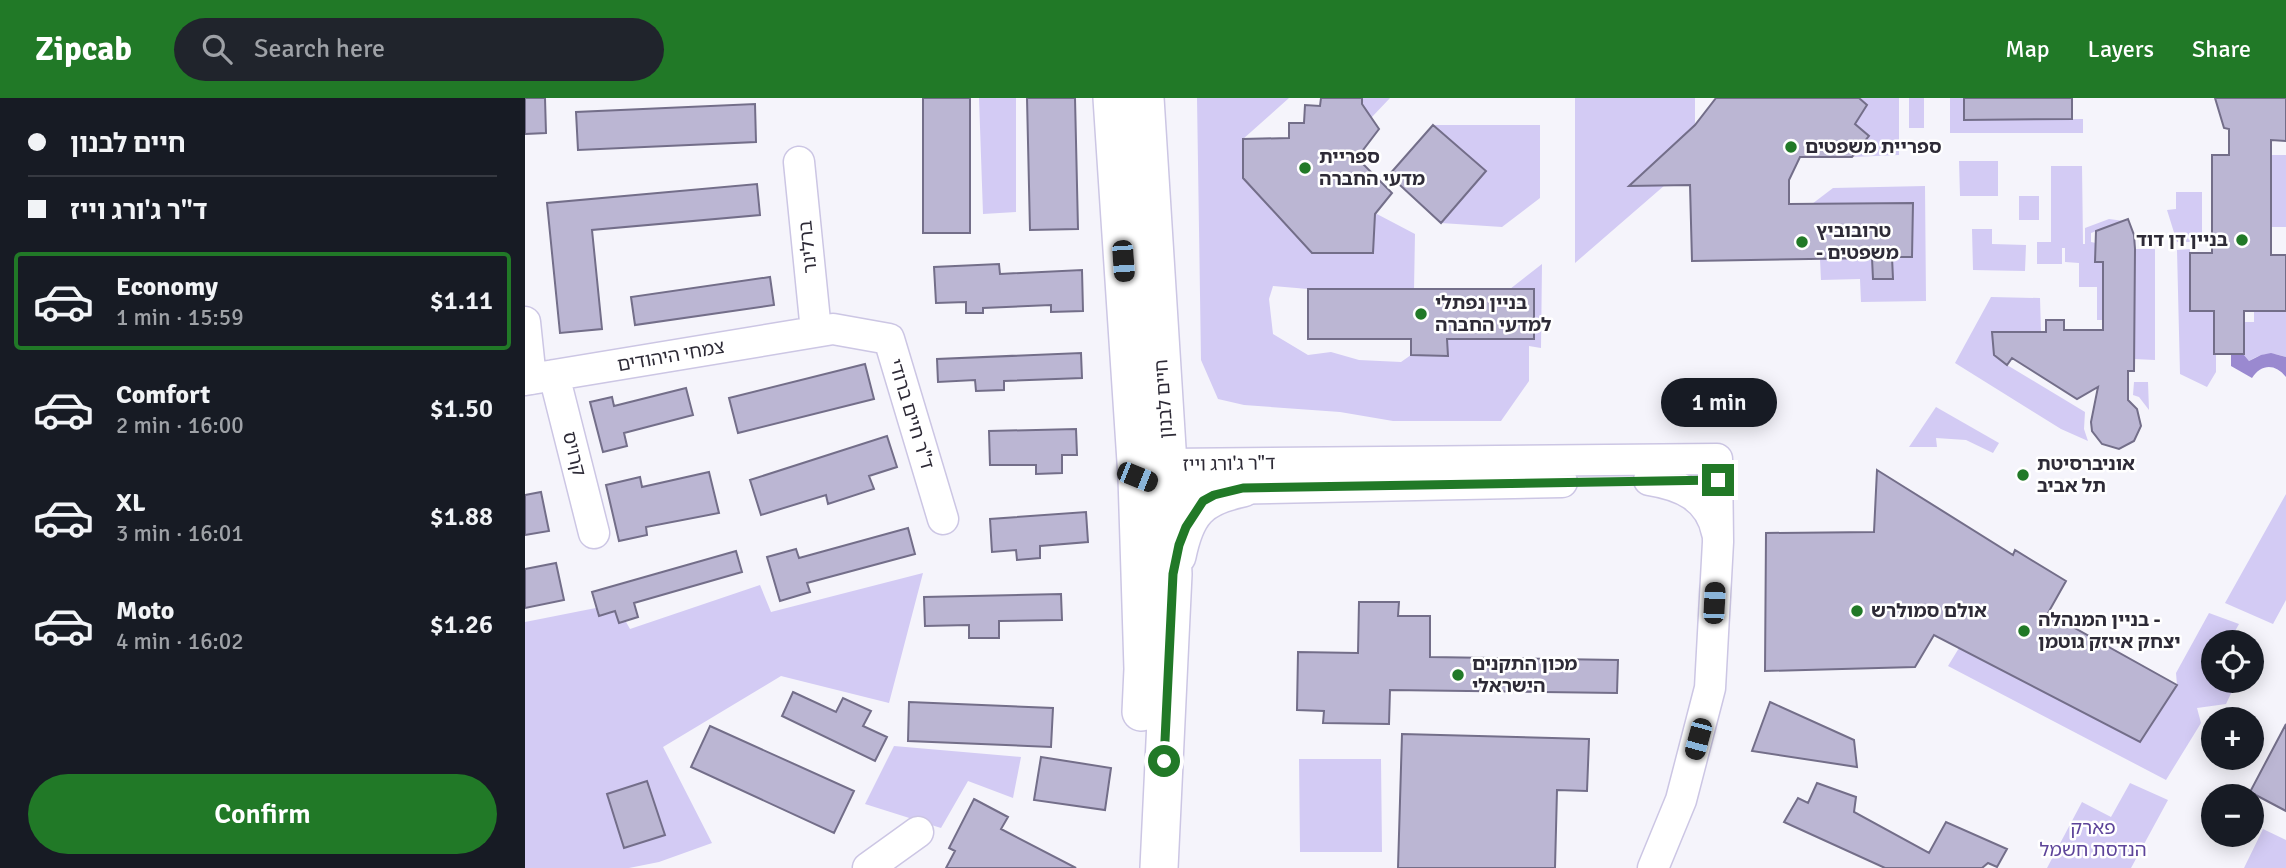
<!DOCTYPE html>
<meta charset="utf-8">
<style>
body{margin:0;font-family:Signika,"Noto Sans Hebrew",sans-serif;background:#20242c;color:#f1f3f6;height:100vh;display:flex;flex-direction:column;font-size:26px;white-space:nowrap}
*{box-sizing:border-box;margin:0}
p{font-size:23px;color:#9ea1a6}
.icon{flex:none;width:38px;height:38px;fill:none;stroke:currentColor;stroke-width:2;stroke-linecap:round;stroke-linejoin:round}
.map{position:relative;flex:1;overflow:hidden}
.details{display:flex;flex-direction:column;background:#171b24;width:525px}
.details>*{flex:none}
.banner{display:grid;align-content:center;height:154px;padding:0 28px;background:#171b24}
.fabs{position:absolute;left:1676px;top:532px;display:grid;gap:14px}
.fabs a{display:grid;place-items:center;width:63px;height:63px;border-radius:50%;background:#171b24;box-shadow:0 4px 18px #0003;font-size:35px}
.end{position:absolute;width:32px;height:32px;margin:-16px;border:9px solid #217927;background:#fff;box-shadow:0 0 0 4px #fff}
.from{border-radius:50%}
.bubble{position:absolute;height:49px;border-radius:24px;background:#171b24;box-shadow:0 4px 18px #0003;font-size:23px;font-weight:600;line-height:49px;text-align:center}
.car{position:absolute;width:21px;height:42px;margin:-21px -10px;border-radius:9px;box-shadow:0 0 5px 2px #0007;background:linear-gradient(#222 24%,#8ab4d8 0 40%,#222 0 76%,#8ab4d8 0 86%,#222 0)}
.banner b{display:flex;align-items:center;gap:24px;height:66px;font-size:26px}
.banner b+b{border-top:2px solid #363941}
.banner i{width:18px;height:18px;background:#f1f3f6}
ul{padding:0;list-style:none}
li{display:flex;align-items:center;gap:21px;height:98px;margin:0 14px 10px;padding:0 14px;border:4px solid transparent;border-radius:7px}
li div{flex:1}
li b{display:block;font-size:26px}
li em{font-style:normal;font-weight:600}
li.on{border-color:#217927}
li>.icon{width:63px;height:63px;stroke-width:1.5}
.cta{display:flex;gap:14px;margin-top:auto;padding:14px 28px}
.cta a{flex:1;height:80px;border-radius:42px;background:#217927;color:#fff;font-size:28px;font-weight:600;line-height:80px;text-align:center}
header{display:flex;align-items:center;gap:42px;box-sizing:border-box;height:98px;padding:0 35px;background:#217927;color:#fff}
header strong{font-size:33px}
nav{display:flex;gap:38px;margin-inline-start:auto;font-size:24px}
.search{width:490px;height:63px;background:#20242c;display:flex;align-items:center;gap:18px;box-sizing:border-box;padding:0 24px;border-radius:38px;color:#9ea1a6;font-size:26px}
main{display:flex;flex:1;min-height:0}
.map>svg:first-child{display:block}
</style>
<header>
<strong>Zipcab</strong>
<div class="search"><svg class="icon" aria-label="search" viewBox="0 0 24 24"><circle cx="10" cy="10" r="6"/><path d="M15 15l6 6"/></svg>Search here</div>
<nav><a>Map</a><a>Layers</a><a>Share</a></nav>
</header>
<main>
<section class="details">
<div class="banner">
<b><i class="from"></i>חיים לבנון</b>
<b><i></i>ד&quot;ר ג'ורג וייז</b>
</div>
<ul>
<li class="on"><svg class="icon" aria-label="car" viewBox="0 0 24 24"><path d="M5 17H2v-5l4-1 3-4h7l3 4 3 1v5h-3M9 17h6M6 11h13"/><circle cx="7" cy="17" r="2"/><circle cx="17" cy="17" r="2"/></svg><div><b>Economy</b><p>1 min · 15:59</p></div><em>$1.11</em></li>
<li><svg class="icon" aria-label="car" viewBox="0 0 24 24"><path d="M5 17H2v-5l4-1 3-4h7l3 4 3 1v5h-3M9 17h6M6 11h13"/><circle cx="7" cy="17" r="2"/><circle cx="17" cy="17" r="2"/></svg><div><b>Comfort</b><p>2 min · 16:00</p></div><em>$1.50</em></li>
<li><svg class="icon" aria-label="car" viewBox="0 0 24 24"><path d="M5 17H2v-5l4-1 3-4h7l3 4 3 1v5h-3M9 17h6M6 11h13"/><circle cx="7" cy="17" r="2"/><circle cx="17" cy="17" r="2"/></svg><div><b>XL</b><p>3 min · 16:01</p></div><em>$1.88</em></li>
<li><svg class="icon" aria-label="car" viewBox="0 0 24 24"><path d="M5 17H2v-5l4-1 3-4h7l3 4 3 1v5h-3M9 17h6M6 11h13"/><circle cx="7" cy="17" r="2"/><circle cx="17" cy="17" r="2"/></svg><div><b>Moto</b><p>4 min · 16:02</p></div><em>$1.26</em></li>
</ul>
<div class="cta"><a>Confirm</a></div>
</section>
<div class="map">
<svg width="1761" height="770" viewBox="0 0 1761 770">
<rect width="100%" height="100%" fill="#f5f4fb"/>
<path fill="#d3cbf4" d="M454,0H491V114L458,116Z
M672,0H764L718,41V79L787,155H848L850,115L890,136L889,192L783,191L748,188L744,201L748,236L783,257L806,254L834,262L876,264L886,257L923,258L922,241H1009V192L985,191L1017,166L1016,250L1004,248V283L976,323H868L815,314L719,307L693,301L676,262Z
M837,0H865L846,20L837,7Z
M1050,0H1170V27L1140,87L1050,165Z
M1334,0H1374V57L1327,59L1344,39L1330,26L1342,7Z
M1384,0H1399V30H1384Z
M1425,0H1439L1440,22L1558,21V35H1425Z
M908,27H1015V100L977,129L916,125L960,73Z
M1747,57H1761V129H1747Z
M1434,63H1473V98H1435Z
M1526,68H1557L1558,146H1560V130L1584,121L1599,123L1566,135V144L1571,145L1578,164V222H1572V189H1554V165L1540,164V150H1537V166H1512V144H1526Z
M1400,88L1401,203L1336,204L1335,181L1296,182L1295,161L1347,160L1348,181H1368L1367,159L1387,158V105L1287,106L1308,90Z
M1651,94H1677V144H1652L1642,112L1651,111Z
M1494,98H1514V122H1494Z
M1447,131H1467V146L1501,147L1500,173L1448,172Z
M1610,151H1630V262L1609,261Z
M1665,151V212L1689,213V255L1691,256V274L1682,289L1655,276L1652,152Z
M1466,199L1515,200L1516,234H1467L1469,257L1482,267L1560,314L1559,331L1563,343L1536,331L1430,265Z
M1729,213H1761V259C1747,254 1736,255 1724,263L1719,257V224H1729Z
M1609,284H1623L1624,312L1614,299L1608,297Z
M1411,309L1474,345L1468,355L1441,342L1411,340L1412,349H1384Z
M1761,396V502L1748,526L1700,505Z
M398,475L364,605L256,578L138,649L187,745L134,764L104,770H0V524L91,506L105,531L235,487L246,514Z
M1684,515L1714,526L1704,544H1689V583H1712L1701,606L1672,610L1676,625L1641,682L1423,568L1434,550L1652,587L1651,575Z
M369,648L496,659L488,700L443,683L416,730L340,706Z
M774,661H856L857,754H775Z
M1605,685L1643,702L1606,770H1522L1557,704L1586,719Z
M1738,731L1761,742V770H1719Z"/>
<path fill="#9a89d0" d="M1746,255L1761,259V279C1750,265 1736,266 1727,280L1706,268V257H1719L1724,263L1736,257Z"/>
<path fill="#bbb6d3" stroke="#736e89" stroke-width="2" d="M0,0H20L21,35L0,36Z
M398,0H445V135H398Z
M502,0H550L553,131L505,132Z
M796,0H837V6L854,31L832,60L867,95L850,116L848,155H787L718,80V41L764,40V25H779L780,7L795,8Z
M1191,0H1334L1342,7L1330,26L1344,38L1327,59H1275L1264,82V106L1388,105L1387,159H1367L1368,181H1348L1347,160L1167,163L1165,87L1104,88L1170,27Z
M1439,0H1547V21L1439,22Z
M1690,0H1761V43L1746,42V157H1761V213H1719V256H1689V213H1665V155H1687V57H1704V31L1699,30Z
M230,6L231,44L53,52L51,14Z
M908,27L961,73L916,125L864,77Z
M232,86L235,117L67,132L77,231L35,235L22,105Z
M1603,121L1609,137L1610,151L1609,273H1603V302L1612,311L1616,328L1609,343L1594,351L1577,346L1567,333L1566,324L1573,289L1552,301L1487,260L1482,267L1469,257L1467,234H1521V222H1539V232H1578V164H1570L1571,133Z
M474,166L475,176L557,172L558,213L526,214V207L458,210V215H441V204L411,205L409,169Z
M245,179L249,207L110,227L106,199Z
M783,191H1009V241H922L923,258L886,257V241H783Z
M556,255L557,280L479,283V292L451,293L450,282L413,284L412,261Z
M340,266L349,301L213,335L204,300Z
M161,290L168,317L99,335L102,348L78,354L65,304L87,299L89,308Z
M551,331L552,357H537V375L511,376V367H465L464,333Z
M362,338L372,369L344,378L349,391L303,406L301,397L236,417L225,382Z
M1352,372L1488,457L1490,452L1541,483L1523,515L1652,587L1615,644L1409,537L1390,569L1240,573L1241,435L1349,434Z
M184,374L194,415L121,429L122,437L94,443L81,387L115,379L117,389Z
M16,394L24,433L0,437V397Z
M561,414L563,444L515,448V460L492,462L491,452L467,454L465,421Z
M383,430L390,456L282,485L285,494L255,503L242,459L271,451L274,460Z
M211,453L217,474L109,505L113,519L94,525L90,513L74,518L67,494Z
M31,465L39,502L0,510V471Z
M536,496L537,522L474,523V540H444V527L400,528L399,499Z
M834,504H874L873,518H905V559L1093,562L1092,595L865,592L864,626L798,625L799,613L772,612L773,554L833,555Z
M268,594L311,614L318,600L346,613L338,628L362,639L350,663L257,618Z
M384,604L528,610L526,649L383,643Z
M1245,604L1329,642L1332,669L1227,653Z
M1761,626V713L1725,694Z
M185,628L329,693L309,735L166,669Z
M877,636L1064,641L1062,693L1032,692L1030,770H873Z
M516,659L586,670L580,712L509,702Z
M122,683L140,737L99,750L82,696Z
M1292,685L1331,699L1329,714L1404,755L1421,724L1482,751L1472,769L1463,765L1457,770H1360L1259,724L1273,700L1283,705Z
M449,701L483,719L476,731L551,770H421L430,753L424,750Z"/>
<g fill="none" stroke-linecap="round" stroke-linejoin="round">
<defs>
<path id="minor" d="M274,64L291,233
M0,224L6,281
M29,277L69,435
M0,282L308,231L364,241L418,421
M622,375L643,366L1192,361L1193,444L1185,590L1156,702L1128,770
M1124,382C1156,387 1185,399 1192,435
M626,385L644,392L1037,384
M343,770L393,734"/>
<path id="major" d="M587,0L612,379L618,571L616,614
M620,0L643,366L648,476L634,770
M652,458C661,414 674,399 718,390"/>
</defs>
<use href="#minor" stroke="#ccc6e4" stroke-width="33"/>
<use href="#major" stroke="#ccc6e4" stroke-width="40"/>
<use href="#minor" stroke="#fff" stroke-width="30"/>
<use href="#major" stroke="#fff" stroke-width="37"/>
</g>
<g fill="none" stroke-linecap="round" stroke-linejoin="round">
<path stroke="#217927" stroke-width="9" d="M639,663L648,476L654,447L661,429L678,403L689,397L718,390L1193,382"/>
</g>
<g fill="#217927" stroke="#fff" stroke-width="2.5">
<circle cx="1266" cy="49" r="7"/>
<circle cx="780" cy="70" r="7"/>
<circle cx="1717" cy="142" r="7"/>
<circle cx="1277" cy="144" r="7"/>
<circle cx="896" cy="216" r="7"/>
<circle cx="1498" cy="377" r="7"/>
<circle cx="1332" cy="513" r="7"/>
<circle cx="1499" cy="533" r="7"/>
<circle cx="933" cy="577" r="7"/>
</g>
<g text-anchor="middle" dominant-baseline="central" stroke-width="5" stroke-linejoin="round" paint-order="stroke">
<g font-size="19" font-weight="bold" fill="#2e2b37" stroke="#fff" text-anchor="start">
<text x="1280" y="49">ספריית משפטים</text>
<text x="794" y="59">ספריית<tspan x="794" dy="22">מדעי החברה</tspan></text>
<text x="1291" y="133">טרובוביץ<tspan x="1291" dy="22">- משפטים</tspan></text>
<text x="1703" y="142" text-anchor="end">בניין דן דוד</text>
<text x="910" y="205">בניין נפתלי<tspan x="910" dy="22">למדעי החברה</tspan></text>
<text x="1512" y="366">אוניברסיטת<tspan x="1512" dy="22">תל אביב</tspan></text>
<text x="1346" y="513">אולם סמולרש</text>
<text x="1513" y="522">בניין המנהלה -<tspan x="1513" dy="22">יצחק אייזק גוטמן</tspan></text>
<text x="947" y="566">מכון התקנים<tspan x="947" dy="22">הישראלי</tspan></text>
</g>
<g font-size="19" fill="#2e2b37" stroke="#fff">
<text transform="translate(283 149) rotate(-96)">ברלינר</text>
<text transform="translate(146 258) rotate(-10)">צמחי היהודים</text>
<text transform="translate(639 301) rotate(-94)">חיים לבנון</text>
<text transform="translate(386 316) rotate(73)">ד"ר חיים ברודי</text>
<text transform="translate(49 356) rotate(76)">קרויס</text>
<text transform="translate(704 366) rotate(-1)">ד"ר ג'ורג וייז</text>
</g>
<g font-size="19" fill="#5d4499" stroke="#fff">
<text x="1568" y="730">פארק<tspan x="1568" dy="22">הנדסת חשמל</tspan></text>
</g>
</g>
</svg>
<div class="fabs">
<a><svg class="icon" aria-label="locate" viewBox="0 0 24 24"><circle cx="12" cy="12" r="6"/><path d="M12 2v4M12 18v4M2 12h4M18 12h4"/></svg></a>
<a>+</a>
<a>−</a>
</div>
<i class="end from" style="left:639px;top:663px"></i>
<i class="end" style="left:1193px;top:382px"></i>
<div class="bubble" style="left:1136px;top:280px;width:116px">1 min</div>
<i class="car" style="left:598px;top:163px;rotate:176deg"></i>
<i class="car" style="left:612px;top:379px;rotate:112deg"></i>
<i class="car" style="left:1189px;top:505px;rotate:3deg"></i>
<i class="car" style="left:1173px;top:641px;rotate:195deg"></i>
</div>
</main>
